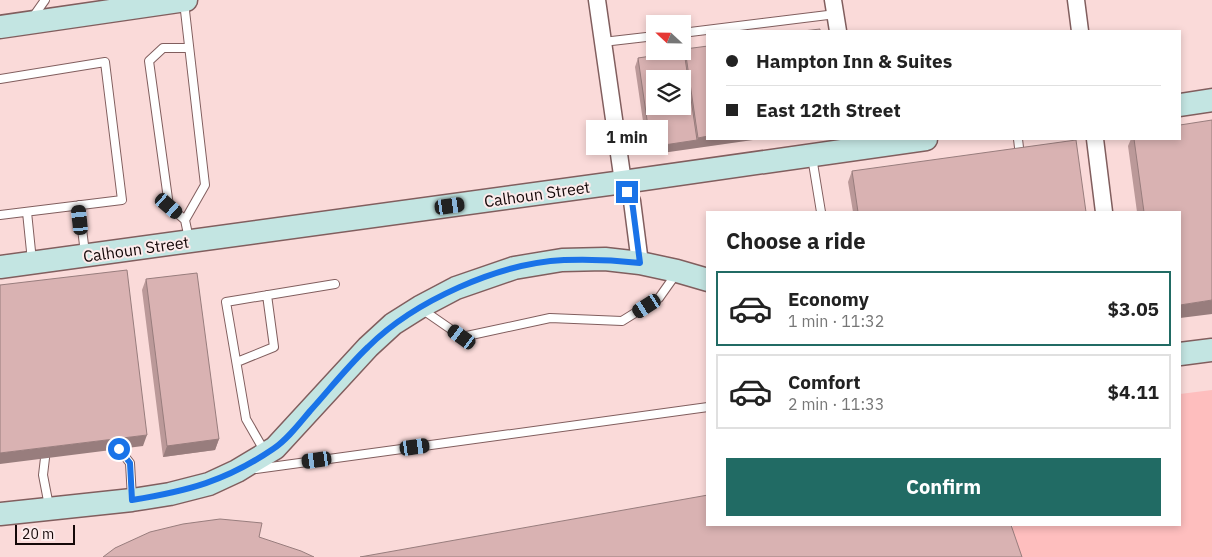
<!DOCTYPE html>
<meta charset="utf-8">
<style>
body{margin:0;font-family:"IBM Plex Sans",sans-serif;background:#f2f2f2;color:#222;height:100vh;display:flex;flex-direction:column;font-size:19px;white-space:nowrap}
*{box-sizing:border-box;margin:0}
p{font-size:16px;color:#767676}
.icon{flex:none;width:28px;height:28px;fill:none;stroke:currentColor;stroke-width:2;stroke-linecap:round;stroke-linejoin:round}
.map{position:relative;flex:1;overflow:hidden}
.details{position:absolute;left:706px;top:211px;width:475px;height:315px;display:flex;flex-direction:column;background:#fff;border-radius:0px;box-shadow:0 2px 8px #0003}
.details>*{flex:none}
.top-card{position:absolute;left:706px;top:30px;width:475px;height:110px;border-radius:0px;box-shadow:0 2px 8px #0003;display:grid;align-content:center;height:110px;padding:0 20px;background:#fff}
.needle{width:32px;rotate:292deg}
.controls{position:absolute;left:646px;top:15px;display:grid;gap:10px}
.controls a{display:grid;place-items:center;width:45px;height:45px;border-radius:0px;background:#fff;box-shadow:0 2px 8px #0003;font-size:25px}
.scale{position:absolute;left:15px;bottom:12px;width:60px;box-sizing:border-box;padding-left:5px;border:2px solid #140808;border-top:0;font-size:14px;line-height:18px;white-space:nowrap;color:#140808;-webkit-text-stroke:4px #fcebeb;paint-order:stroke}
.end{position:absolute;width:22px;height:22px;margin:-11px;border:6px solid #1a73e8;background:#fff;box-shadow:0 0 0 2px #fff}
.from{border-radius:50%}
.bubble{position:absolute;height:35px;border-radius:0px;background:#fff;box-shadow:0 2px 8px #0003;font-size:16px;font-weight:700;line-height:35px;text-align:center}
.car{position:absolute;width:15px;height:30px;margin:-15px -8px;border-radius:6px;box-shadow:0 0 4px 1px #0007;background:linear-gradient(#222 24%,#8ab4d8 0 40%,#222 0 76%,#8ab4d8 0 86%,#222 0)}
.top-card b{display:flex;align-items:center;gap:18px;height:48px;font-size:19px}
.top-card b+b{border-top:1px solid #e0e0e0}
.top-card i{width:12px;height:12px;background:#222}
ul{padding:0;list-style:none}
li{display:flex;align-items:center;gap:15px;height:75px;margin:0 10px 8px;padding:0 10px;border:2px solid #e0e0e0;border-radius:0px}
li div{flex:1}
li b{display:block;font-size:19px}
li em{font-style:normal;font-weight:700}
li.on{border-color:#216b64}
li>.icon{width:45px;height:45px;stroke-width:1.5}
h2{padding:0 20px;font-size:22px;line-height:60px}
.button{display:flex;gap:10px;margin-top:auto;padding:10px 20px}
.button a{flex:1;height:58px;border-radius:0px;background:#216b64;color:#fff;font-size:20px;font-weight:700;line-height:58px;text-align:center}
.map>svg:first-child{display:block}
</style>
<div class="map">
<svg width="1212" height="557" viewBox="0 0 1212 557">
<rect width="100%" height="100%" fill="#fadad9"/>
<path fill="#febebe" d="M1212,390V557H1014L1006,528L1013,527V525H1180V394Z"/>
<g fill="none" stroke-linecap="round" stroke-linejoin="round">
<defs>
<path id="lane" d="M184,2L205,185L185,220L189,239
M33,17L45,0
M682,33L836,14
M603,42L655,36
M0,79L105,62L122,200L0,215
M1018,139L1020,156
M812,157L821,212
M79,205L85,253
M27,212L32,261
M185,220L169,206L149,61L163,48H189
M423,310L462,337L550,318L622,321L659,298L676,274
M237,362L274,347L267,295
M119,449L130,463L132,498
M265,452L246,419L226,302L335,284
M45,458L43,475L49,506
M256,469L708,407"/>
<path id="street" d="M597,0L623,182L632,201L640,263
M833,0L838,31
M1076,0L1080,31
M1095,139L1104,212"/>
<path id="secondary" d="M0,27L186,0
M1180,105L1212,100
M0,267L623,182L926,139
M1180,354L1212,350
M0,514L132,500L170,494L209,484L237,471L275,448L368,347L393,324L420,307L456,288L514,268L562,260L605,259L640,263L677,271L708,280"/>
</defs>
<use href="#lane" stroke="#815e5e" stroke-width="10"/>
<use href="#street" stroke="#815e5e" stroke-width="19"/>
<use href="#secondary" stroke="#815e5e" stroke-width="25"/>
<use href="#lane" stroke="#fff" stroke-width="8"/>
<use href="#street" stroke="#fff" stroke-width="16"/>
<use href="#secondary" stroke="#c3e5e2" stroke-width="22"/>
</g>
<path fill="#b99" d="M685,49L708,139L648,155L635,67L638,58L684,51Z
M1131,139H1180V212H1137L1128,146Z
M852,171L1086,212H853L848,182Z
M146,279L219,439L215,450L163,457L142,290Z"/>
<path fill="#987d7d" d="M708,136V139H760L648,155L651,147L697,140L698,138Z
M1212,300V314L1180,318V305Z
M147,435L143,446L0,464V453Z
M219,439L215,450L163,457L167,446Z"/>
<path fill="#d9b2b2" stroke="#987d7d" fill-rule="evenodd" d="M820,29V31H803Z
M708,46V136L698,138L685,49Z
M684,51L697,140L651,147L638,58ZM655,79H682V106H655Z
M1212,120V300L1180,305V212H1144L1134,139H1180V125Z
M1076,140L1086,212H858L852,171Z
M127,270L147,435L0,453V285Z
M197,273L219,439L167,446L146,279Z
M708,495V525H1011L1022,557H360Z
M220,519L262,523L259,537L301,551L314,557H103L115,548L150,532L183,524Z"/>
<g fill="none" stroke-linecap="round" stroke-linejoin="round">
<path stroke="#1a73e8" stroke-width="6" d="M119,449L130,463L132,500C188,491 226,481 273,449C287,440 299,424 310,411C329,390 347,367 368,347C414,301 499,263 564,260C590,259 614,260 640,263L632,201L627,192"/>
</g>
<g text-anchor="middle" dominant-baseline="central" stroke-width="4" stroke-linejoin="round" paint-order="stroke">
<g font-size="16" fill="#140808" stroke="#fcebeb">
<text transform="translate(537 194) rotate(-8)">Calhoun Street</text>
<text transform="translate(136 249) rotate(-8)">Calhoun Street</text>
</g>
</g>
</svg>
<div class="controls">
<a><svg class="needle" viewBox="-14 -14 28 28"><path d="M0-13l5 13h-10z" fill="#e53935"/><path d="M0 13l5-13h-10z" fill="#767676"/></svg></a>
<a><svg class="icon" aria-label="layers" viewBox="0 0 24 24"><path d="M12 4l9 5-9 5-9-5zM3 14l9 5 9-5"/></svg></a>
</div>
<div class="scale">20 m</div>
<i class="end from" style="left:119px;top:449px"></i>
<i class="end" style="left:627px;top:192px"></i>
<div class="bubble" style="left:586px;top:120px;width:82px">1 min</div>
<i class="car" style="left:169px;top:206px;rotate:131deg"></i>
<i class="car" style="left:450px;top:206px;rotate:82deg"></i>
<i class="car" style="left:80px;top:220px;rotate:354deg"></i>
<i class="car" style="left:647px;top:306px;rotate:238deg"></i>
<i class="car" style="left:462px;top:337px;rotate:306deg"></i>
<i class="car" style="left:415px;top:447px;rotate:82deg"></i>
<i class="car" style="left:317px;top:460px;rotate:262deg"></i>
<div class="top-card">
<b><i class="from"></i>Hampton Inn &amp; Suites</b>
<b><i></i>East 12th Street</b>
</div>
<section class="details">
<h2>Choose a ride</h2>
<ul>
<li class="on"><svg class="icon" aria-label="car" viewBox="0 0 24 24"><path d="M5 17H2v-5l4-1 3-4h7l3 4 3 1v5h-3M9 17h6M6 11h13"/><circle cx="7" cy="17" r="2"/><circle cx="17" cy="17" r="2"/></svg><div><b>Economy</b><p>1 min · 11:32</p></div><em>$3.05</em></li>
<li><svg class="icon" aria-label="car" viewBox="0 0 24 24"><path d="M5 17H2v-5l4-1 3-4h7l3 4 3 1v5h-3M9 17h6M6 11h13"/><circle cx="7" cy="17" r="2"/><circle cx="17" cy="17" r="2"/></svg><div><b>Comfort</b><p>2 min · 11:33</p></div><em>$4.11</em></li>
</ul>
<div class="button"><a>Confirm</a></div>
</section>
</div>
